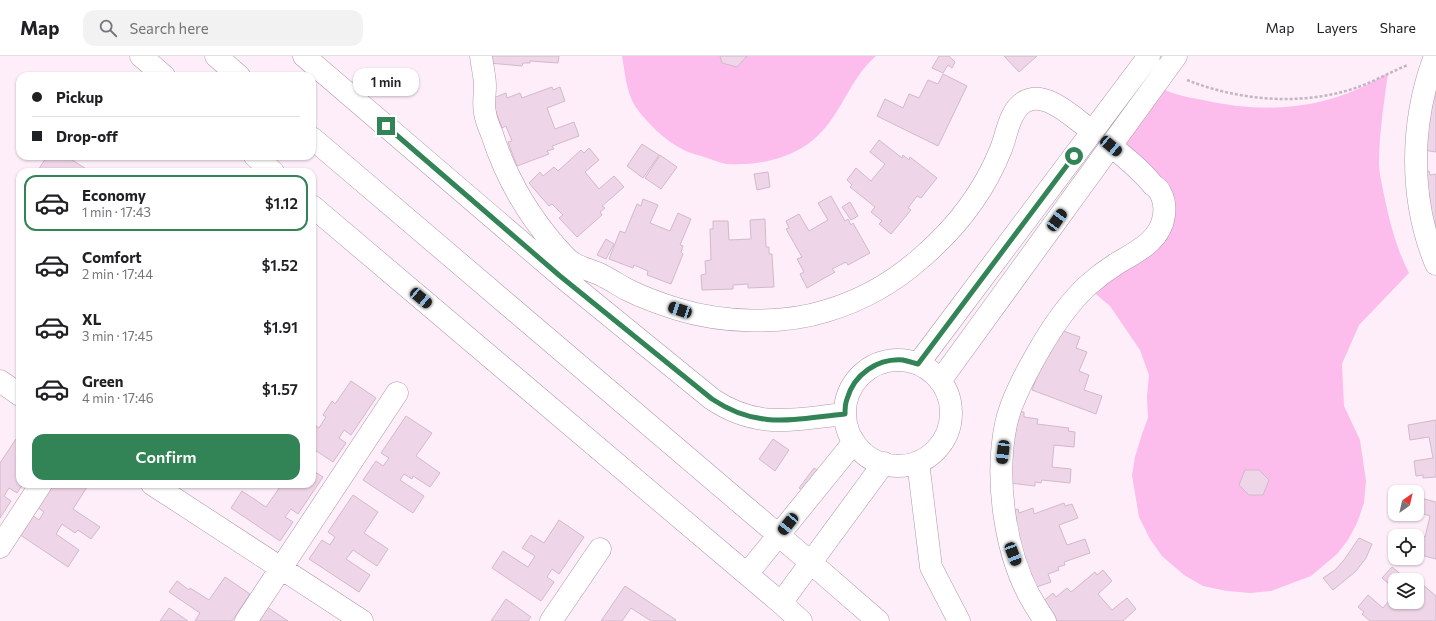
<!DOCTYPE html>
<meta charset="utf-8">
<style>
body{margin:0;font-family:Commissioner,sans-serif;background:#f2f2f2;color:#202124;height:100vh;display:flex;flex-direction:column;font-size:15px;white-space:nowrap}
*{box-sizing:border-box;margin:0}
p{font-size:13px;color:#757577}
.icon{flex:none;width:22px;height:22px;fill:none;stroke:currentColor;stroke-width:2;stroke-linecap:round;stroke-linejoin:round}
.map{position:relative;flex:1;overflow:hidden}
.drawer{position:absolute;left:16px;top:112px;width:300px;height:320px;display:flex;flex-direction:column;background:#fff;border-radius:12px;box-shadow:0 1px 3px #0004}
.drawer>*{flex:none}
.hud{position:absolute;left:16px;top:16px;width:300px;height:88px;border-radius:12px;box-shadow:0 1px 3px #0004;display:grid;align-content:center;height:88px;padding:0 16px;background:#fff}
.needle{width:26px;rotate:34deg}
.controls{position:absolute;left:1388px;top:429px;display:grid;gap:8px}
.controls a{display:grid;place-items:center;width:36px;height:36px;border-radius:8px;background:#fff;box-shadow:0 1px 3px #0004;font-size:20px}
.end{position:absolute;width:18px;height:18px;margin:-9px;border:5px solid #328456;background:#fff;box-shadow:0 0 0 2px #fff}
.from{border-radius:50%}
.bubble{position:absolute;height:28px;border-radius:12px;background:#fff;box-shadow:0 1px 3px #0004;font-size:13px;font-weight:600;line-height:28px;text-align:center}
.car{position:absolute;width:12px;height:24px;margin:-12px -6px;border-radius:5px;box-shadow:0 0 3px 1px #0007;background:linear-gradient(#222 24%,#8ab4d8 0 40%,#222 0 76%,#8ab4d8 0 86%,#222 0)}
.hud b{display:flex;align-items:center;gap:14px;height:38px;font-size:15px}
.hud b+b{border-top:1px solid #e0e0e0}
.hud i{width:10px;height:10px;background:#202124}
ul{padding:7px 0 0;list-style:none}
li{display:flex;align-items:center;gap:12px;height:56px;margin:0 8px 6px;padding:0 8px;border:2px solid transparent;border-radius:12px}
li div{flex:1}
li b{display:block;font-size:15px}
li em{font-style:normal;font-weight:600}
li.active{border-color:#328456}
li>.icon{width:36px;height:36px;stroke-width:1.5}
.button{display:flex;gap:8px;margin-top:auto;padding:8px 16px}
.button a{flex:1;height:46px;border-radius:12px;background:#328456;color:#fff;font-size:16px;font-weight:600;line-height:46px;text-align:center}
header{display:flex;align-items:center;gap:24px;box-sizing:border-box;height:56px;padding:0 20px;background:#fff;border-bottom:1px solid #e0e0e0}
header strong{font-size:19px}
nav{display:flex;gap:22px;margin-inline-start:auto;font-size:14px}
.search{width:280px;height:36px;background:#f2f2f2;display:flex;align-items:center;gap:10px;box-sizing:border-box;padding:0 14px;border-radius:12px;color:#757577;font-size:15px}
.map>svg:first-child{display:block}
</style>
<header>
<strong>Map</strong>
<div class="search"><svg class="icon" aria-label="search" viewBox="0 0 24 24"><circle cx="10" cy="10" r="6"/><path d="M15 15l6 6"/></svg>Search here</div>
<nav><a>Map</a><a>Layers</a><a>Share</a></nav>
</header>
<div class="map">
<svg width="1436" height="565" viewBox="0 0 1436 565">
<rect width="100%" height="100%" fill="#fdeef9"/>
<path fill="#fcbcec" d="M622,0H876C849,23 841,61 813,84C790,103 757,110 727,108C721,107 714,104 707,102C700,99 691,98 684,94C665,85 647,67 635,50C626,35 625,16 622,0Z
M1388,17C1384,47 1379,78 1379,108C1379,115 1381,123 1382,129C1388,159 1395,190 1409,217L1359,269L1342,308L1344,350L1360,384L1366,425L1364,447L1357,467L1348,484L1337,498L1311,520L1271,535L1250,537L1227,535L1203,530L1184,519L1162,500L1150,483L1139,461L1132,419L1135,401L1142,378L1148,362L1147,340L1149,319L1140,294L1110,250L1091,234L1155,167L1154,133L1112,82L1154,29C1161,32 1169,36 1176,38C1185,41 1194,42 1203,44C1268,59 1331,53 1388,17Z"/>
<path fill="#eed5e8" stroke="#d2b9cb" d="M490,0H559L558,7L530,5V7H523L522,10L489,7Z
M720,0H747L737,11L722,7Z
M939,0H949L955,6L952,12L948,9L943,17L932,12Z
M1004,0H1037L1019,16Z
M943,18L967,30L938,90L877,60L885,43L903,52L909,38L919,42L928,24L938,28Z
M1436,23V96L1410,92Z
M552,31L553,34L560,31L565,45L547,52L555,73L574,66L579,80L552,90L554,93L547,95L549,98L517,110L508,86L512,85L506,70L502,72L491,43L506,37L507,42L520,37L522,42Z
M879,84L902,102L903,99L909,104L910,101L937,122L921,142L917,140L908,152L911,154L891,178L879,168L882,165L871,156L875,151L850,131L852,129L847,124L856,112L871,125L885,108L870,96Z
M642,88L659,99L643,122L627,110Z
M589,92L599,104L585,116L599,133L614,120L624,131L602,150L605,152L600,156L602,159L577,181L559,162L563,159L552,148L549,150L529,127L540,116L543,120L554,111L558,115L581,94L584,97Z
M660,99L677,111L661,133L645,122Z
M47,100H66L91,116H37Z
M1429,115L1430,119L1436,118V187L1414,118Z
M768,116L770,131L757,134L754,118Z
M831,140L845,165L848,163L851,169L853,167L870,197L848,209L846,206L832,213L835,216L807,232L800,218L804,216L797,203L802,201L786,173L789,172L786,165L799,158L809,175L828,164L818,147Z
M643,143L658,149L650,167L670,175L678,157L691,163L680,189L683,190L681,196L683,198L671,228L647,219L648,215L634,209L633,212L609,203L620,175L625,177L637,148L641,150Z
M850,146L858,160L851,164L842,151Z
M765,163L766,191H769V198H772L774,231L748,232V228L733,229V233L702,234L701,219L706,218L705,205L711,204L710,173H713V165H728L729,184L751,183L750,164Z
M606,183L614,188L606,203L597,199Z
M1055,272L1080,281L1076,292L1087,296L1079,315L1089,319L1084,334L1102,340L1096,358L1032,334Z
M351,325L376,342L351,379L344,374L339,382L346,387L333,406L312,392V367L319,372L326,361L323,359L332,345L335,348Z
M1008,355L1024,356V361L1038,363L1037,368L1069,372L1068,375L1075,376L1074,391L1054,389L1052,411L1071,413L1070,427L1042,424L1041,427L1035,426V430L1001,426Z
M406,360L432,377L416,400L440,417L430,431L413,420L412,423L404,418L400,424L424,440L413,457L363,424L376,405L383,410L389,402L381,397Z
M1436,364V421L1423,422V419L1416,420L1414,405L1433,402L1429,381L1410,384L1408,369Z
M16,383L20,386V428H23L17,437L9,432L4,440L11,445L0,462V407Z
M773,383L789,394L775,415L759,403Z
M814,412L830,423L816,444L799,432Z
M312,414L323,421L298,458L291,453L285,461L293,466L280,485L231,452L242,435L266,451L282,428H312Z
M1245,414H1259L1269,424L1263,439H1249L1239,429Z
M53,428H83L87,431L73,453L100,471L91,483L78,474L75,477L62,468L56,478L79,494L68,511L19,478L32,459L39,464L44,456L37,451Z
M353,439L378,456L364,477L388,493L377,510L353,494L346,503L370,519L359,536L309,503L322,484L330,489L335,481L328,476Z
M1417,441L1436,446V503L1417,498V480H1405L1406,476L1425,481L1430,460L1417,456Z
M1064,447L1065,450L1072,448L1078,462L1059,469L1067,489L1085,483L1090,497L1064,506L1065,509L1058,511L1059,514L1048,518L1051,526L1031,533L1003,458L1018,453L1019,457L1033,452L1034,458Z
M559,464L584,481L559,518L552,513L547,521L554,526L541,545L492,512L503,495L528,511L535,500L522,492L531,479L544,487Z
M1359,482L1372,488L1366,502L1356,515L1333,534L1323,522L1335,514L1344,504Z
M1392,511L1408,524H1395V533L1382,522Z
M1103,514L1112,525L1098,538L1112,554L1127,542L1136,553L1123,565H1056L1041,547L1053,537L1056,541L1067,532L1071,536L1095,516L1097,519Z
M225,521L250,538L232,565H195L200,557L169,536L177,525L189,534L190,532L209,544Z
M1417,528L1421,531L1423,529L1436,540V565H1370L1362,558L1364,556L1358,551L1368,539L1383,552L1395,538V546H1417Z
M625,530L676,564L675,565H651L631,552L622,565H601Z
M506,543L531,561L528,565H491Z
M267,551L288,565H258Z
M169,552L188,565H160Z"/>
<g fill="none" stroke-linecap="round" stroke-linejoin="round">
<defs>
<path id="minor" d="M141,0L164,20
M216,0L239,20
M304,0L561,220L712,343C758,374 794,363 845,358
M481,0C482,10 485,20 485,30C485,39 483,49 485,57C486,64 489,71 492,78C505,119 528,159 557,192C562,197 567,204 573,207C582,213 595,215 605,221C613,225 620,230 628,234C644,242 661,248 677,253C722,267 781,269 826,255C860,245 894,226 921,202C956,172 984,136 1001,93C1007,78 1009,56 1024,46C1046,33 1075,63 1093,76
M1435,0C1410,67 1409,142 1436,208
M312,82L810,506L878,565
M255,100L273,116
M312,150L781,547L801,565
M845 357a53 53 0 1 1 106 0a53 53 0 1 1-106 0Z
M918,308L1149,0
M0,325L20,339
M940,325L1176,0
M918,406L931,511L959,565
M152,428L362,565
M0,491L41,428
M747,518L854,386
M781,547L884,407
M246,565L397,337
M551,565L600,493
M1045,565C1039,556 1034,548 1029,539C1004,491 995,421 1006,368C1011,344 1026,317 1038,296C1051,273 1067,249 1087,230C1096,222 1105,215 1116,208C1136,196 1161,185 1164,159C1165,152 1164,144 1161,138C1160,135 1156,131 1153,129C1141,114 1126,102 1111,90"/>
</defs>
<use href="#minor" stroke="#af97a9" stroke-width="23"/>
<path stroke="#c3b6c0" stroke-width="2.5" stroke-dasharray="3 2" stroke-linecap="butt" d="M1187,24C1242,46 1310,51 1366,28C1380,22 1393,15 1408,9"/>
<use href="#minor" stroke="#fff" stroke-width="22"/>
</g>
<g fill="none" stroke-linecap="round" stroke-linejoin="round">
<path stroke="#328456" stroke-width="5" d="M386,70L560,220L712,343C758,374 794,363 845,358C845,353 845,348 847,343C854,318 878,302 903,304C908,305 914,307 918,308L1074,100"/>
</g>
</svg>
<div class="controls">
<a><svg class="needle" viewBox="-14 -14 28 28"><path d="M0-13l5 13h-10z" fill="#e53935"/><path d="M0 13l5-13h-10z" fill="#757577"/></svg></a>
<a><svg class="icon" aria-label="locate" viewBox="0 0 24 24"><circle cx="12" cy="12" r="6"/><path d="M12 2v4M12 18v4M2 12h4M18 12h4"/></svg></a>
<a><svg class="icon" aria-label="layers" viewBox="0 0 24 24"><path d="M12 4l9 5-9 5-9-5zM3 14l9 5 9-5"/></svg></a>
</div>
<i class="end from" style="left:1074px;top:100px"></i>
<i class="end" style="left:386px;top:70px"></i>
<div class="bubble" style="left:353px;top:12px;width:66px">1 min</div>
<i class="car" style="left:1111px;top:90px;rotate:130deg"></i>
<i class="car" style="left:1057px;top:164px;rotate:36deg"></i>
<i class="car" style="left:421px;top:242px;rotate:130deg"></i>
<i class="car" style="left:680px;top:254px;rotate:289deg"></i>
<i class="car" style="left:1003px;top:396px;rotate:187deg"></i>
<i class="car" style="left:788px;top:468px;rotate:219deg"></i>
<i class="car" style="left:1013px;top:498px;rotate:159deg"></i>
<div class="hud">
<b><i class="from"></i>Pickup</b>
<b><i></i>Drop-off</b>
</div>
<section class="drawer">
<ul>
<li class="active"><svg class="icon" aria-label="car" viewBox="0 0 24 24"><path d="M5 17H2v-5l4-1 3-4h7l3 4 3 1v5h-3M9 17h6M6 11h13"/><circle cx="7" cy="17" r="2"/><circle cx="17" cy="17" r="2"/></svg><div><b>Economy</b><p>1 min · 17:43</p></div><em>$1.12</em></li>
<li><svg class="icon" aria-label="car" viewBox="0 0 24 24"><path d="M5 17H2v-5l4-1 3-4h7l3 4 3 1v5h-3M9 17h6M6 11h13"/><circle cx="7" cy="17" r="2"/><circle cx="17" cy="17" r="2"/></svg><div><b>Comfort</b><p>2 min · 17:44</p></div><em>$1.52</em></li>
<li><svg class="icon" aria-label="car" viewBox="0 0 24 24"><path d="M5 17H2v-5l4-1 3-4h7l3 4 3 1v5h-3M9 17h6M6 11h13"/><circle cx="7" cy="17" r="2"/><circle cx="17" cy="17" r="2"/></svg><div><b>XL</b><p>3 min · 17:45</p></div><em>$1.91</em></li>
<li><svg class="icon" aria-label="car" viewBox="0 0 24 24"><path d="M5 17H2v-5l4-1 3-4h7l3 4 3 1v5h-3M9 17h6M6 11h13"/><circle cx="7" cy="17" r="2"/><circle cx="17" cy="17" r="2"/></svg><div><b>Green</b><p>4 min · 17:46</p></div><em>$1.57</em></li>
</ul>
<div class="button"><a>Confirm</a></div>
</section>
</div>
